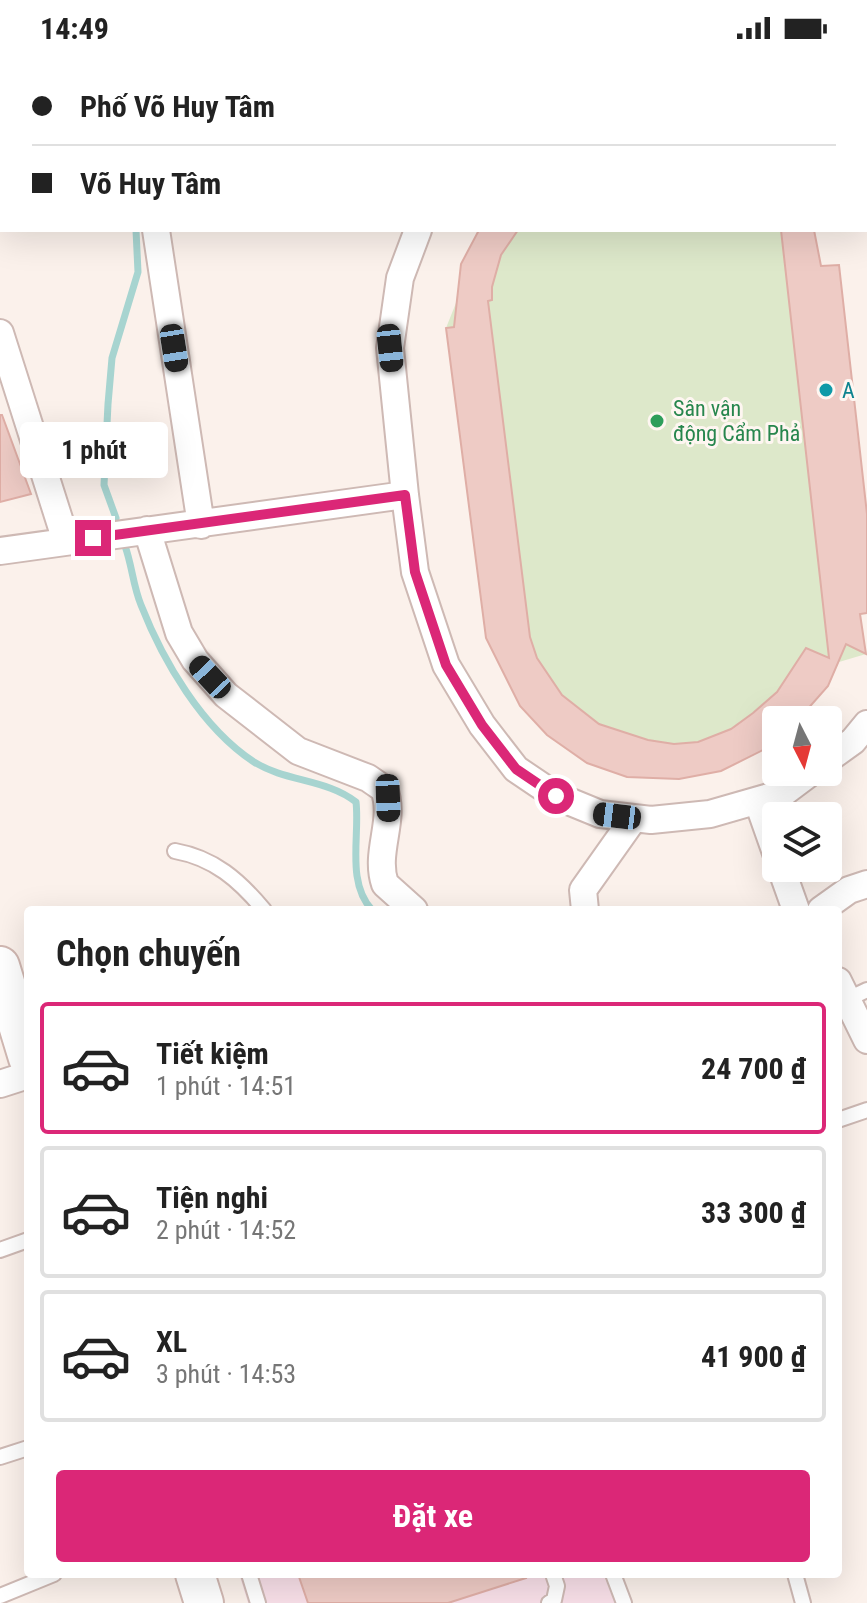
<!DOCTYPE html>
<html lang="vi">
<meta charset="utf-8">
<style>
body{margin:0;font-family:"Roboto Condensed",sans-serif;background:#f2f2f2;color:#222;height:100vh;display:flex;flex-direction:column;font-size:30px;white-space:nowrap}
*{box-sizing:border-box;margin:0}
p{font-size:26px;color:#767676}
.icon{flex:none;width:44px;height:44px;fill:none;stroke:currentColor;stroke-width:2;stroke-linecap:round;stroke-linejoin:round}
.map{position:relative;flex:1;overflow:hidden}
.details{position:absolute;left:24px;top:850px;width:818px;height:672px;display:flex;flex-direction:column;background:#fff;border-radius:8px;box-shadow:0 8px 32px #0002}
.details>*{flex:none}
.hud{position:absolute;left:0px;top:0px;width:868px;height:176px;box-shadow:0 8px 32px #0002;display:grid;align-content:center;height:176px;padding:0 32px;background:#fff}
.needle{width:52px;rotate:174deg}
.tools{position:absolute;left:762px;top:650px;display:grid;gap:16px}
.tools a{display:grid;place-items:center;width:80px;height:80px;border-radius:8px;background:#fff;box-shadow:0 8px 32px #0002;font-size:40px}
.end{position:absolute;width:36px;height:36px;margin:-18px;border:10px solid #db2777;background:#fff;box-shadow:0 0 0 4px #fff}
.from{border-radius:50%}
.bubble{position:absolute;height:56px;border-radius:8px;background:#fff;box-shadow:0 8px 32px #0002;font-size:26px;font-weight:700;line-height:56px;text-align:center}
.car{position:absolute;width:24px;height:48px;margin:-24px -12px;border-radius:10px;box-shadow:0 0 6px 2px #0007;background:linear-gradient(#222 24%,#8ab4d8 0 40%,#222 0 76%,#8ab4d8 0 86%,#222 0)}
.hud b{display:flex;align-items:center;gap:28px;height:76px;font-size:30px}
.hud b+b{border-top:2px solid #e0e0e0}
.hud i{width:20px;height:20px;background:#222}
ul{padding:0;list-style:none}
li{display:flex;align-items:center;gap:24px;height:132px;margin:0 16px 12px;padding:0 16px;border:4px solid #e0e0e0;border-radius:8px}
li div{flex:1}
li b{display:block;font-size:30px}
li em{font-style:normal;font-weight:700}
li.on{border-color:#db2777}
li>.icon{width:72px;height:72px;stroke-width:1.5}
h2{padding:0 32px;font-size:36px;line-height:96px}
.button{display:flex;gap:16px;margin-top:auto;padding:16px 32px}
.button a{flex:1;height:92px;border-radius:8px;background:#db2777;color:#fff;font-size:32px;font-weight:700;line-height:92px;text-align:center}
.status{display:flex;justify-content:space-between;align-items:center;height:56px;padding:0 40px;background:#fff;direction:ltr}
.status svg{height:22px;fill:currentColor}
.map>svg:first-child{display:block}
</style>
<div class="status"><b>14:49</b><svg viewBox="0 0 49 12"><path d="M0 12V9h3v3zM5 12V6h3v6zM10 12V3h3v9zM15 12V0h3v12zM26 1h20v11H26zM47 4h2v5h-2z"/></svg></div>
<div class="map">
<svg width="867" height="1547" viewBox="0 0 867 1547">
<rect width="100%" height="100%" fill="#fbf1eb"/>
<path fill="#f8dfe8" d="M239,1518H603L615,1547H248Z"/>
<path fill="#dde8ca" d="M479,174H814L821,210L839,209L867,458V557L860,559L866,598L839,606L828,630L798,664H776V685L769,691L721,715L679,723L627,721L587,707L547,679L520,650L485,577L446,272L456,247L461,208Z"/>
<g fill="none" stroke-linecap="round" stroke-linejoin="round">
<path stroke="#a7d4d0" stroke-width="7" d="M103,0L104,2
M116,462L104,429L108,348L112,302L138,216L136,174
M125,490C132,509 133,530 141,549C163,605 202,672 254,706C286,726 327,723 356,746C360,780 346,826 372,854"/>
</g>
<path fill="#eecbc5" stroke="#dfaea6" stroke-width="2" d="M479,174H518L501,199L492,231V244L488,245L530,581L537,602L562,639L599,668L648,684L674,688L698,686L731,673L753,657L777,636L806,592L829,602L781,174H814L821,210L839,209L867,458V557L860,558L866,598L846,588L828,630L798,664H776V685L769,691L721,715L679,723L627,721L587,707L547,679L520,650L486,582L446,272L454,271L461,208Z
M0,359H2L31,438L0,446Z
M298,1518H525L526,1522L448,1547H308Z"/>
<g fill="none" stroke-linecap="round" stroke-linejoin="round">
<defs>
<path id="lane" d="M460,0V2
M763,0L764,2
M644,2V0
M175,795C214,802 239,824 264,854
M848,943L867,934
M838,1064L867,1054
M0,1194L28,1184
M0,1401L28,1392
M249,1518L258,1547
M613,1518L624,1547
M795,1518L803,1547
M0,1540L54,1518
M549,1547L554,1544L557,1530L553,1518"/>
<path id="street" d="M135,0L136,2
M866,19H867
M866,152L867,153
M156,174L201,469
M418,174L400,222L390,292L405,439L415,516L446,609L482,669L516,713L556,740L600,758L651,764L710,758L783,737L811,716
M0,277L66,485
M147,474L179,577L195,604L226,639L298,695L368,722L384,733C396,764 374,796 385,828L414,854
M0,495L405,439
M828,703L853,685L867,668
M758,746L776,797
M781,812L796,854
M585,854L583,834L634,762
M821,854L849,834L867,828
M838,925L867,984
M0,1028L28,1019"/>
<path id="secondary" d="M0,910L28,1002
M195,1518L204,1547"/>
</defs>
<use href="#lane" stroke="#ceb9b4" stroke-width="18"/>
<use href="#street" stroke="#ceb9b4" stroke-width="30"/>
<use href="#secondary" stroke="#d1b8b2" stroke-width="42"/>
<use href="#lane" stroke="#fff" stroke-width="14"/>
<use href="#street" stroke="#fff" stroke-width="26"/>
<use href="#secondary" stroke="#fff" stroke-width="38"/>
</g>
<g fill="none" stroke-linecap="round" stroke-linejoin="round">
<path stroke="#db2777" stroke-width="10" d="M93,482L405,439L415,516L446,609L482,669L516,713L556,740"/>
</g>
<circle fill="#0f9aa8" stroke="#fef6f1" stroke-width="3" cx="826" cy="334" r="8"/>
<circle fill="#2e9e5b" stroke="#fef6f1" stroke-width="3" cx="657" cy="365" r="8"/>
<g text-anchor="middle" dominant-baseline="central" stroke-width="6" stroke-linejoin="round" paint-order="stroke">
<g font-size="22" fill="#0d838f" stroke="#fef6f1" text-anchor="start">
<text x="842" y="334">A</text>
</g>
<g font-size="22" fill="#27864d" stroke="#fef6f1" text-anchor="start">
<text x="673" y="352">Sân vận<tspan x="673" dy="25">động Cẩm Phả</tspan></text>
</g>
</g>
</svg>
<div class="tools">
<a><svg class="needle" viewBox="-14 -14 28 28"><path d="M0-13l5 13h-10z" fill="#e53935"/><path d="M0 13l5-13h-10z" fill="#767676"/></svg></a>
<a><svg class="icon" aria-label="layers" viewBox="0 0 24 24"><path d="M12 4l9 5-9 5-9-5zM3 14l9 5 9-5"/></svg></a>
</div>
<i class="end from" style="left:556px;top:740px"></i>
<i class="end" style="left:93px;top:482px"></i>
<div class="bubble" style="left:20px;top:366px;width:148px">1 phút</div>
<i class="car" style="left:174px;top:292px;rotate:171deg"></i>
<i class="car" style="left:390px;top:292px;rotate:174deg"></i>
<i class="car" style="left:210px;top:621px;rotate:317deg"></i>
<i class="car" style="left:388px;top:742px;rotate:178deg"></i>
<i class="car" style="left:617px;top:760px;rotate:277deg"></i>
<div class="hud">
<b><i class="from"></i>Phố Võ Huy Tâm</b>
<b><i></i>Võ Huy Tâm</b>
</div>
<section class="details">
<h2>Chọn chuyến</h2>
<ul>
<li class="on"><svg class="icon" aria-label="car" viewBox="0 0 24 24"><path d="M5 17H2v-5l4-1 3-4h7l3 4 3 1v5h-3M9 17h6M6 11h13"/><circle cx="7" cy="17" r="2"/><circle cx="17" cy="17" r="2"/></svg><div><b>Tiết kiệm</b><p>1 phút · 14:51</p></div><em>24 700 ₫</em></li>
<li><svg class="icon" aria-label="car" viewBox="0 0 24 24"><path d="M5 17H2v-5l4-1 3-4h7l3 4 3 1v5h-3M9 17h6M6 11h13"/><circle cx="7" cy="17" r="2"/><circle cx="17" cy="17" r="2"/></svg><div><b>Tiện nghi</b><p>2 phút · 14:52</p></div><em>33 300 ₫</em></li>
<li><svg class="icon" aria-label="car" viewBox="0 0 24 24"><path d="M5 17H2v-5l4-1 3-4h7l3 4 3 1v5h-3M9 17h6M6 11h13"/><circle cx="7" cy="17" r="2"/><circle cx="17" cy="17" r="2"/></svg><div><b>XL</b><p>3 phút · 14:53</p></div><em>41 900 ₫</em></li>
</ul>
<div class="button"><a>Đặt xe</a></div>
</section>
</div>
